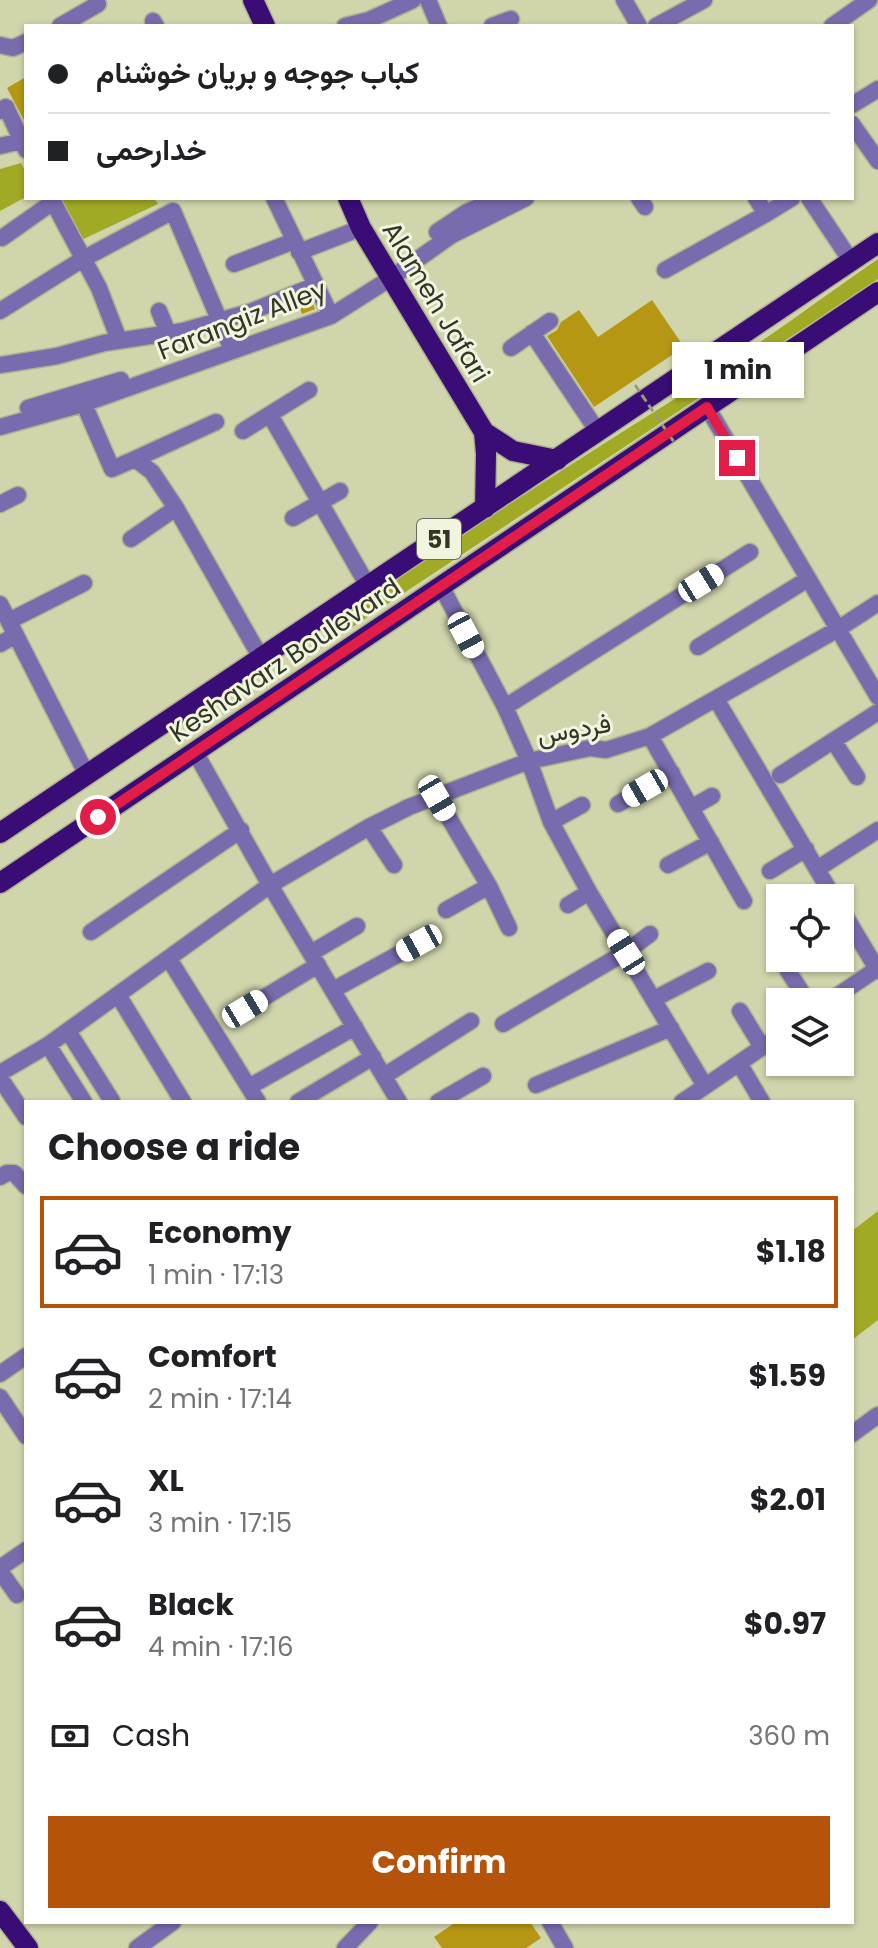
<!DOCTYPE html>
<meta charset="utf-8">
<style>
body{margin:0;font-family:Poppins,Vazirmatn,sans-serif;background:#f6f6f6;color:#202124;height:100vh;display:flex;flex-direction:column;font-size:30px;white-space:nowrap}
*{box-sizing:border-box;margin:0}
p{font-size:26px;color:#757577}
.icon{flex:none;width:44px;height:44px;fill:none;stroke:currentColor;stroke-width:2;stroke-linecap:round;stroke-linejoin:round}
.map{position:relative;flex:1;overflow:hidden}
.drawer{position:absolute;left:24px;top:1100px;width:830px;height:824px;display:flex;flex-direction:column;background:#fff;border-radius:0px;box-shadow:0 2px 6px #0004}
.drawer>*{flex:none}
.top-card{position:absolute;left:24px;top:24px;width:830px;height:176px;border-radius:0px;box-shadow:0 2px 6px #0004;display:grid;align-content:center;height:176px;padding:0 24px;background:#fff}
.fabs{position:absolute;left:766px;top:884px;display:grid;gap:16px}
.fabs a{display:grid;place-items:center;width:88px;height:88px;border-radius:0px;background:#fff;box-shadow:0 2px 6px #0004;font-size:40px}
.end{position:absolute;width:36px;height:36px;margin:-18px;border:10px solid #e11d48;background:#fff;box-shadow:0 0 0 4px #fff}
.from{border-radius:50%}
.bubble{position:absolute;height:56px;border-radius:0px;background:#fff;box-shadow:0 2px 6px #0004;font-size:26px;font-weight:700;line-height:56px;text-align:center}
.car{position:absolute;width:24px;height:48px;margin:-24px -12px;border-radius:10px;box-shadow:0 0 6px 2px #0007;background:linear-gradient(#fff 24%,#345 0 40%,#fff 0 76%,#345 0 86%,#fff 0)}
.top-card b{display:flex;align-items:center;gap:28px;height:76px;font-size:30px}
.top-card b+b{border-top:2px solid #e0e0e0}
.top-card i{width:20px;height:20px;background:#202124}
ul{padding:0;list-style:none}
li{display:flex;align-items:center;gap:24px;height:112px;margin:0 16px 12px;padding:0 8px;border:4px solid transparent;border-radius:0px}
li div{flex:1}
li b{display:block;font-size:30px}
li em{font-style:normal;font-weight:700}
li.active{border-color:#b45309}
li>.icon{width:72px;height:72px;stroke-width:1.5}
h2{padding:0 24px;font-size:36px;line-height:96px}
.pay{display:flex;align-items:center;gap:20px;height:88px;padding:0 24px;font-size:30px}
.pay p{margin-inline-start:auto}
.button{display:flex;gap:16px;margin-top:auto;padding:16px 24px}
.button a{flex:1;height:92px;border-radius:0px;background:#b45309;color:#fff;font-size:32px;font-weight:700;line-height:92px;text-align:center}
.map>svg:first-child{display:block}
</style>
<div class="map">
<svg width="878" height="1948" viewBox="0 0 878 1948">
<rect width="100%" height="100%" fill="#d0d5ac"/>
<path fill="#a1aa25" d="M21,163L26,173V197L0,211V169Z
M54,198H154L158,204L77,242Z
M878,259V279L345,632L337,631L338,620C449,542 563,469 678,397C746,354 812,305 878,259Z
M878,1211V1320L852,1340V1231Z"/>
<path fill="#b69714" d="M26,77V124L7,88Z
M311,299L315,309L302,314L298,304Z
M652,300L684,347L594,407L547,336L557,330L561,322L579,310L598,337Z
M456,1922H530L541,1938L526,1948H442L434,1937Z"/>
<g fill="none" stroke-linecap="round" stroke-linejoin="round">
<defs>
<path id="minor" d="M428,0L439,26
M624,0L639,26
M153,21L156,26
M60,26L98,4L96,0
M345,26L369,20L413,0
M492,26L511,19
M656,26L704,0
M832,26L869,0
M0,45L13,48L26,42
M852,105L878,89
M0,111L6,107L26,150
M852,124L878,161
M0,146L26,140
M51,198L99,288L119,340
M274,198L331,316
M639,198L645,207
M756,198L766,214L792,198
M809,198L851,261
M437,232L467,212L498,198
M2,238L53,202
M299,252L361,228
M234,264L294,241
M665,270L766,214
M0,311L83,259L173,211L229,343
M159,311L168,333
M532,333L598,432
M511,348L550,321
M0,365L57,356L104,343L183,331L250,312L316,285
M80,395L112,469L135,459L152,472L176,508L261,658
M707,407L878,697
M28,408L121,380
M270,415L368,586
M0,427L83,404L331,316L391,278L452,235L526,198
M243,431L309,390
M135,459L216,422
M0,504L18,495
M293,518L340,491
M131,539L176,508
M441,586L505,707L529,761L551,822L589,892L705,1086
M0,604L87,775
M9,621L84,583
M0,644L16,635
M698,647L808,579
M716,699L834,898
M505,707L750,552
M650,736L744,901
M834,742L857,777
M195,752L270,885L399,1102
M780,775L878,712
M437,798L489,886L446,910
M618,804L672,773
M691,808L712,796
M551,822L582,805
M369,827L394,865
M668,865L711,842
M817,869L878,830
M770,871L806,849
M489,886L509,928
M568,905L589,892
M840,907L878,971
M91,932L241,830
M311,953L357,926
M169,959L258,1102
M788,971L808,1002
M333,990L419,943
M118,995L183,1102
M654,999L708,971
M828,1002L878,968
M245,1009L318,965
M740,1011L762,1047
M503,1024L626,952L650,934
M68,1031L112,1101
M48,1045L84,1102
M739,1063L762,1102
M0,1073L48,1045L270,885L369,827L409,807L529,761L590,748L606,750L650,736L838,629L878,603
M384,1076L471,1021
M0,1078L26,1117
M536,1085L671,1028
M249,1087L355,1027
M298,1102L373,1057
M438,1102L483,1076
M682,1102L780,1035
M0,1177L7,1173H14L26,1186
M0,1374L26,1356
M0,1397L26,1436
M852,1434L878,1415
M0,1568L26,1550
M0,1571L17,1595
M550,1922L565,1948
M137,1948L173,1922
M345,1948L370,1922"/>
<path id="major" d="M253,0L265,26
M348,198L361,228L484,432L513,451L557,460
M484,432L486,454L485,508
M0,833L878,243
M0,883L878,292
M0,1911L28,1948"/>
</defs>
<use href="#minor" stroke="#adb28e" stroke-width="19"/>
<use href="#major" stroke="#adb28e" stroke-width="23"/>
<use href="#minor" stroke="#7a6aae" stroke-width="16"/>
<use href="#major" stroke="#390d75" stroke-width="20"/>
<path stroke="#979b7b" stroke-width="3" stroke-dasharray="8 4" stroke-linecap="butt" d="M635,385L674,442"/>
</g>
<g fill="none" stroke-linecap="round" stroke-linejoin="round">
<path stroke="#e11d48" stroke-width="10" d="M98,817L707,407L737,458"/>
</g>
<g text-anchor="middle" dominant-baseline="central" stroke-width="6" stroke-linejoin="round" paint-order="stroke">
<rect fill="#f1f4df" stroke="#6c6e5d" stroke-width="2" x="417" y="519" width="44" height="40" rx="6"/>
<g font-size="24" font-weight="bold" fill="#333525">
<text x="439" y="539">51</text>
</g>
<g font-size="26" fill="#333525" stroke="#f1f4df">
<text transform="translate(436 302) rotate(59)">Alameh Jafari</text>
<text transform="translate(242 320) rotate(-21)">Farangiz Alley</text>
<text transform="translate(285 660) rotate(-34)">Keshavarz Boulevard</text>
<text transform="translate(574 729) rotate(-10)">فردوس</text>
</g>
</g>
</svg>
<div class="fabs">
<a><svg class="icon" aria-label="locate" viewBox="0 0 24 24"><circle cx="12" cy="12" r="6"/><path d="M12 2v4M12 18v4M2 12h4M18 12h4"/></svg></a>
<a><svg class="icon" aria-label="layers" viewBox="0 0 24 24"><path d="M12 4l9 5-9 5-9-5zM3 14l9 5 9-5"/></svg></a>
</div>
<i class="end from" style="left:98px;top:817px"></i>
<i class="end" style="left:737px;top:458px"></i>
<div class="bubble" style="left:672px;top:342px;width:132px">1 min</div>
<i class="car" style="left:701px;top:583px;rotate:58deg"></i>
<i class="car" style="left:466px;top:635px;rotate:152deg"></i>
<i class="car" style="left:645px;top:788px;rotate:240deg"></i>
<i class="car" style="left:437px;top:798px;rotate:150deg"></i>
<i class="car" style="left:419px;top:943px;rotate:241deg"></i>
<i class="car" style="left:626px;top:952px;rotate:328deg"></i>
<i class="car" style="left:245px;top:1009px;rotate:59deg"></i>
<div class="top-card">
<b><i class="from"></i>کباب جوجه و بریان خوشنام</b>
<b><i></i>خدارحمی</b>
</div>
<section class="drawer">
<h2>Choose a ride</h2>
<ul>
<li class="active"><svg class="icon" aria-label="car" viewBox="0 0 24 24"><path d="M5 17H2v-5l4-1 3-4h7l3 4 3 1v5h-3M9 17h6M6 11h13"/><circle cx="7" cy="17" r="2"/><circle cx="17" cy="17" r="2"/></svg><div><b>Economy</b><p>1 min · 17:13</p></div><em>$1.18</em></li>
<li><svg class="icon" aria-label="car" viewBox="0 0 24 24"><path d="M5 17H2v-5l4-1 3-4h7l3 4 3 1v5h-3M9 17h6M6 11h13"/><circle cx="7" cy="17" r="2"/><circle cx="17" cy="17" r="2"/></svg><div><b>Comfort</b><p>2 min · 17:14</p></div><em>$1.59</em></li>
<li><svg class="icon" aria-label="car" viewBox="0 0 24 24"><path d="M5 17H2v-5l4-1 3-4h7l3 4 3 1v5h-3M9 17h6M6 11h13"/><circle cx="7" cy="17" r="2"/><circle cx="17" cy="17" r="2"/></svg><div><b>XL</b><p>3 min · 17:15</p></div><em>$2.01</em></li>
<li><svg class="icon" aria-label="car" viewBox="0 0 24 24"><path d="M5 17H2v-5l4-1 3-4h7l3 4 3 1v5h-3M9 17h6M6 11h13"/><circle cx="7" cy="17" r="2"/><circle cx="17" cy="17" r="2"/></svg><div><b>Black</b><p>4 min · 17:16</p></div><em>$0.97</em></li>
</ul>
<div class="pay"><svg class="icon" aria-label="cash" viewBox="0 0 24 24"><path d="M3 7h18v10H3z"/><circle cx="12" cy="12" r="2"/></svg>Cash<p>360 m</p></div>
<div class="button"><a>Confirm</a></div>
</section>
</div>
